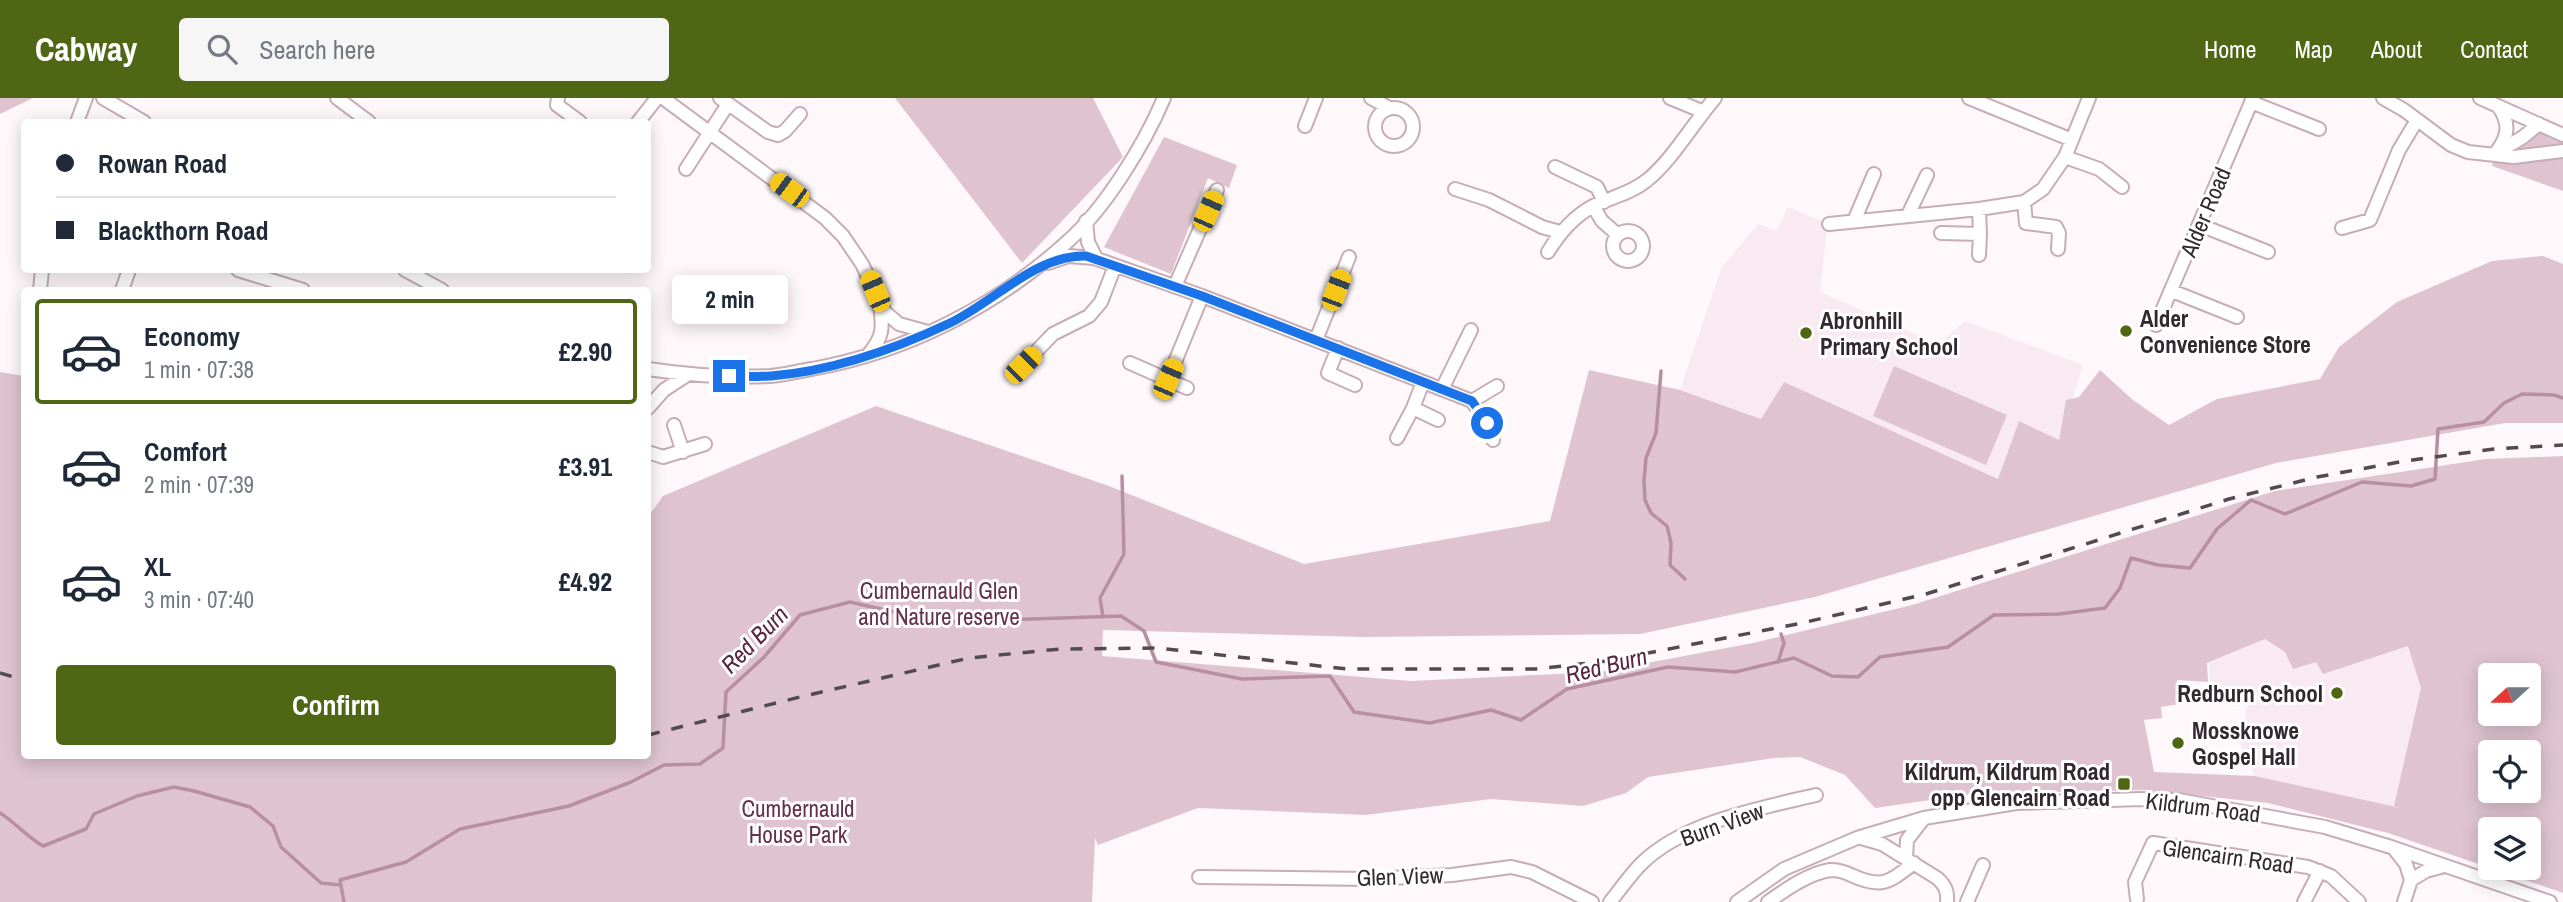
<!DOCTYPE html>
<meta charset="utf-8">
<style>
body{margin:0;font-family:"Archivo Narrow",sans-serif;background:#f6f6f7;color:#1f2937;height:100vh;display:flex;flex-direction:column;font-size:26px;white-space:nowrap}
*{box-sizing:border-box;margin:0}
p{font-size:23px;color:#747a83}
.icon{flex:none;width:38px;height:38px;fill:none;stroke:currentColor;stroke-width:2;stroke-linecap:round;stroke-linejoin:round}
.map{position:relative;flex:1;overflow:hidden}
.details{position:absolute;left:21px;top:189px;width:630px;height:472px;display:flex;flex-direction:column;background:#fff;border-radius:7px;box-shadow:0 4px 18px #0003}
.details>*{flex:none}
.hud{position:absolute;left:21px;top:21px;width:630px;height:154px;border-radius:7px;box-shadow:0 4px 18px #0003;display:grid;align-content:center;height:154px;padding:0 35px;background:#fff}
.needle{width:46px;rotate:249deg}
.fabs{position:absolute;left:2478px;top:565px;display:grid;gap:14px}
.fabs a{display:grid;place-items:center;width:63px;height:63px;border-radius:7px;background:#fff;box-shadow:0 4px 18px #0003;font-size:35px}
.end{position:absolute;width:32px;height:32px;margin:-16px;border:9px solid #1a73e8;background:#fff;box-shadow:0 0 0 4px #fff}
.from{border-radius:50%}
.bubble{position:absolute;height:49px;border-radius:7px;background:#fff;box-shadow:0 4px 18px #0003;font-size:23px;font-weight:700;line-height:49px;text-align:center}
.car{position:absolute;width:21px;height:42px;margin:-21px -10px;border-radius:9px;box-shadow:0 0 5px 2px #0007;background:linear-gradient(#f5c518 24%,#345 0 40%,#f5c518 0 76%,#345 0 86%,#f5c518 0)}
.hud b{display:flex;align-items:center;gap:24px;height:66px;font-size:26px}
.hud b+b{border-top:2px solid #e0e1e3}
.hud i{width:18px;height:18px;background:#1f2937}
ul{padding:12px 0 0;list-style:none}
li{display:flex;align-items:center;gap:21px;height:105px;margin:0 14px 10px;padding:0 21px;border:4px solid transparent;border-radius:7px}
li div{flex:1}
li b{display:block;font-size:26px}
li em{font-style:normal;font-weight:700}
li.current{border-color:#4f6614}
li>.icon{width:63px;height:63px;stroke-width:1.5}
.action{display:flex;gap:14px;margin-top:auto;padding:14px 35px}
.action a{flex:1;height:80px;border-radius:7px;background:#4f6614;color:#fff;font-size:28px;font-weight:700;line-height:80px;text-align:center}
header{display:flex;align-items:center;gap:42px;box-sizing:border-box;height:98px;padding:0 35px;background:#4f6614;color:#fff}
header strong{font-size:33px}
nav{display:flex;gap:38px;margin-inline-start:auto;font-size:24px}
.search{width:490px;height:63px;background:#f6f6f7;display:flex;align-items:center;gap:18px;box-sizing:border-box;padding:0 24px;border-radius:7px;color:#747a83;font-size:26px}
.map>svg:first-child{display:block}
</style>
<header>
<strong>Cabway</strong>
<div class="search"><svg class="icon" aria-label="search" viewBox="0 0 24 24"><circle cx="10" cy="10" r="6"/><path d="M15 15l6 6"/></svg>Search here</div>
<nav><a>Home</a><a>Map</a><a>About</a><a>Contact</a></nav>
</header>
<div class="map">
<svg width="2563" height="804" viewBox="0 0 2563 804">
<rect width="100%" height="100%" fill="#fef8fa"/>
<path fill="#f8eaf0" d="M1788,109L1824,124L1827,130L1820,194L1938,246L1965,223L2083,267L2059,342L1998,381L1784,284L1761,321L1680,292L1721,171L1758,126L1777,133Z
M2410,478L2444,539L2405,711L2255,678L2240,645L2249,599L2237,590L2210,587L2209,565Z"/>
<path fill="#dfc4d0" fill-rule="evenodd" d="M0,0H33L0,16Z
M895,0H1093L1123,59L1022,165Z
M2540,32L2563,43V49L2504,55L2529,44Z
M1164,39L1237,67L1229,90L1208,80L1171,176L1104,149Z
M2563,59V93L2492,68L2493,63C2517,66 2539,61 2563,59Z
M2543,158L2563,166V325H2505L2276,365L1815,499L1640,536L1364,539L1103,532L1102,558L1411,583L1599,574L1753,545L1912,507L2275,393L2486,361L2563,358V795L2388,735L2268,705L2145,692L1972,696L1875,710L1845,677L1800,659L1774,660L1648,679L1626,695L1583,708L1491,701L1366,717L1198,710L1098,747L1095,740L1092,804H0V274L24,278V658H648V419L663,398L876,308L1109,388L1304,466L1550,423L1589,272L1680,292L1761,321L1784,284L1998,381L2019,323L2059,342L2066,302L2079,299L2100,272L2133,302L2169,327L2217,301L2320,281L2339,249L2397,204L2492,163ZM2265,541L2285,554L2293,571L2316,564L2323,576L2408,548L2421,590L2394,708L2401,710L2255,678L2154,674L2144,622L2162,620L2161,609L2179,606L2177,582L2208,584L2207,565ZM2490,578H2529V616H2490ZM2490,654H2529V693H2490ZM2490,732H2529V770H2490Z
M1894,268L2007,317L1986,367L1873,318Z"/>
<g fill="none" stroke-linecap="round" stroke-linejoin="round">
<path stroke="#b78fa1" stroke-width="3.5" d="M1661,273L1656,335L1646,360L1644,383L1645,402L1651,415L1667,428L1671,445L1670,467L1685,481
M1103,519L1100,500L1124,456L1122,378
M1778,564L1784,545L1781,536
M0,715C16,725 27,739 43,748L86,731L94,716L137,698L174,689L194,693L250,709L273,728L281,749L321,785L341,787
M344,804L340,782L406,764L460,731L569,708L631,684L664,667L700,666L723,650L726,594L764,559L800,517L850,504L939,524L1121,518L1144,533L1156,564L1242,581L1330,578L1354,614L1430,625L1491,612L1521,622L1567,591L1668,569L1735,574L1794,560L1832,578L1858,579L1880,559L1948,549L1994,517L2059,516L2105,510L2120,490L2131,460L2158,467L2190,470L2217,431L2251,402L2285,416L2362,384L2411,388L2435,381L2438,331L2484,324L2504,305L2522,296L2554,297L2563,300"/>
<defs>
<path id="minor" d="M103,0L144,24
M337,0L369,24
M558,0L557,7L580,24
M663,0L825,120L843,138L862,166L885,214L899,226L928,234
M720,0L768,34L778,37L785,33L800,16
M1371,0L1389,10
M1670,0L1704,14
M1969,0L2072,42
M2383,0L2404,12L2451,47L2468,54L2514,59L2563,53
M2480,0L2563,37
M2251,4L2319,31
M1375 29a19 19 0 1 1 38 0a19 19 0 1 1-38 0Z
M77,24L86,0
M638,24L657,0
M1305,28L1316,0
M2497,53C2509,37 2510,25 2498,8
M2495,56L2523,39L2539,26
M2065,59L2099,71L2122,89
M1555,69L1597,89L1604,104
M686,71L728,6
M1455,91L1489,102L1542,129L1560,134
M2024,104L2026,125L2056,129L2059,135L2058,151
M1593,108L1602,123L1618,137
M1908,117L1927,77
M1086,123L1088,144L1096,160
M1854,123L1874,76
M1829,126L1979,111L2024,104L2043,91L2065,59L2089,0
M2200,127L2268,154
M2342,130L2370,122L2399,52L2417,22
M1613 148a15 15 0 1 1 30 0a15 15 0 1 1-30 0Z
M1941,135L1980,136L1979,111
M1548,154C1560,134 1573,119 1593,108C1611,99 1630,96 1646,83C1671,64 1694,24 1715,0
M1979,157L1980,136
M1048,165L1069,158L1094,160L1202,198L1472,303L1487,325L1493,342
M238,172L303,192
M405,172L442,192
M1175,188L1217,92
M40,192L42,172
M122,192L129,172
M2172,193L2237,219
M2156,227L2253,0
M1316,242L1349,159
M1338,250L1328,275L1355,287
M868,257C884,238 883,230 880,206
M1130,265L1187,290
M1023,267L1053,236L1089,218L1101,204L1115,168
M648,271C688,277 729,280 770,278C784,277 798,273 812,271C906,254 995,209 1066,145C1105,111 1144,47 1164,0
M1168,281L1202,198
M1423,284L1413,310L1438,322
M1442,291L1471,232
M1472,303L1497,288
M648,310L664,292L687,277
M674,327L683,354
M1397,340L1413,310
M648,354L663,359L705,346
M1861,740L1882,746L1937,780C1945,787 1948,793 1947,804
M2395,752L2406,766L2411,782
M1906,760L1907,742L1924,720
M1199,779L1370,781L1452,777L1511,769L1532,774L1592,804
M2137,801L2135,784L2153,745L2308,769L2331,778L2359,804
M1610,804C1620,792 1630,777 1641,766C1683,724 1761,710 1816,697
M1737,804L1784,771L1857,740L1924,720L2016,705L2141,701L2179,702L2325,729L2391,749L2550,804
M1768,804C1785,792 1809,775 1830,772C1838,772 1845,774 1851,777C1882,791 1888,785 1914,765
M1967,804L1983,767
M2304,804L2320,773
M2404,804L2411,782L2426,773L2444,768"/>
</defs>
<use href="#minor" stroke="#c7adb8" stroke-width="16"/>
<use href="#minor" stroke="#fff" stroke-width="12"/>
<path stroke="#534a4e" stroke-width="3.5" stroke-dasharray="12 12" stroke-linecap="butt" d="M0,575L24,582
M648,637L800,599L969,560L1060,551L1157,550L1347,571H1536L1607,563L1802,525L1926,496L2229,401L2317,379L2405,363L2494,351L2563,347"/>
</g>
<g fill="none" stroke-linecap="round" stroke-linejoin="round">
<path stroke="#1a73e8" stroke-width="9" d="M729,278C743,278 757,279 771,278C833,273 895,251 950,225C994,204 1037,156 1086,158L1202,198L1472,303L1487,325"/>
</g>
<g fill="#4f6614" stroke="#fff" stroke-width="2.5">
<circle cx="2126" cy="233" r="7"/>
<circle cx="1806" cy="235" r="7"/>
<circle cx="2337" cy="595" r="7"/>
<circle cx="2178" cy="645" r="7"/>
<rect x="2117" y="679" width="14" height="14" rx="3.5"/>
</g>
<g text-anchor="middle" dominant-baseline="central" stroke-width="6" stroke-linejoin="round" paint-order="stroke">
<g font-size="23" fill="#32282d" stroke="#fff">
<text transform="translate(2205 114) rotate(-67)">Alder Road</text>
<text transform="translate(2203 709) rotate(7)">Kildrum Road</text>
<text transform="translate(1722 726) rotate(-20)">Burn View</text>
<text transform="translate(2228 758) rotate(8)">Glencairn Road</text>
<text transform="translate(1400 778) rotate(-2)">Glen View</text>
</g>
<g font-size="23" font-weight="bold" fill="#32282d" stroke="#fff" text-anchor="start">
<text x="2140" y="220">Alder<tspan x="2140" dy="26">Convenience Store</tspan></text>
<text x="1820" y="222">Abronhill<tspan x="1820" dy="26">Primary School</tspan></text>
<text x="2323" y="595" text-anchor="end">Redburn School</text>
<text x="2192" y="632">Mossknowe<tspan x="2192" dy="26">Gospel Hall</tspan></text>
<text x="2110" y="673" text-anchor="end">Kildrum, Kildrum Road<tspan x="2110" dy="26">opp Glencairn Road</tspan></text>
</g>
<g font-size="23" fill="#65304b" stroke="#fff">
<text x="939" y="492">Cumbernauld Glen<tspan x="939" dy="26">and Nature reserve</tspan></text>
<text x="798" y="710">Cumbernauld<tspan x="798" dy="26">House Park</tspan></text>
</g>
<g font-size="24" font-style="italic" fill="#592540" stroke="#fff">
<text transform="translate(754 541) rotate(-45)">Red Burn</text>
<text transform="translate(1606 567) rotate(-14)">Red Burn</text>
</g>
</g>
</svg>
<div class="fabs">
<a><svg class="needle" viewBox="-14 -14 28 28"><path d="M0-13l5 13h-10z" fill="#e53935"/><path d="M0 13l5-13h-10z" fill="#747a83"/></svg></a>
<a><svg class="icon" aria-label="locate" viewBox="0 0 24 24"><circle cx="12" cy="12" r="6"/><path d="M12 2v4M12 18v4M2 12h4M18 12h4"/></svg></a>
<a><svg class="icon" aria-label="layers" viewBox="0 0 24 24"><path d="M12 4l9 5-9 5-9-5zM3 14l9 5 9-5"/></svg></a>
</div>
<i class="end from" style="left:1487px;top:325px"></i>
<i class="end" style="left:729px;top:278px"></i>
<div class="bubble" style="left:672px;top:177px;width:116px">2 min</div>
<i class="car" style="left:789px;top:92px;rotate:306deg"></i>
<i class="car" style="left:1208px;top:113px;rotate:24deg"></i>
<i class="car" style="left:1336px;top:192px;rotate:21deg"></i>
<i class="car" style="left:875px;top:193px;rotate:337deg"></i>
<i class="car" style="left:1023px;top:267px;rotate:45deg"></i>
<i class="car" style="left:1168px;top:281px;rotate:23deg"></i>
<div class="hud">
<b><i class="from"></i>Rowan Road</b>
<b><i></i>Blackthorn Road</b>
</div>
<section class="details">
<ul>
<li class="current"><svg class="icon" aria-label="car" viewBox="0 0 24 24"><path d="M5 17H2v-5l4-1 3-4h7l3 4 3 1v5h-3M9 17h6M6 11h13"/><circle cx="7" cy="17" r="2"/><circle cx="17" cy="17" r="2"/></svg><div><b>Economy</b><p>1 min · 07:38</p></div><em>£2.90</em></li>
<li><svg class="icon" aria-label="car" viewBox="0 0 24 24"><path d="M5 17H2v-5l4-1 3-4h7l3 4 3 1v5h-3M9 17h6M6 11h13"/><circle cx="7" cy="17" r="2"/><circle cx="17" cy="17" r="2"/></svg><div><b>Comfort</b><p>2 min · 07:39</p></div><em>£3.91</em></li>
<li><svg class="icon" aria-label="car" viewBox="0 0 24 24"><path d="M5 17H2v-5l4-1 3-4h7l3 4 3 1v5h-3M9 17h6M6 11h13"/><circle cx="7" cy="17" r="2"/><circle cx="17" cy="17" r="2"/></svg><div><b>XL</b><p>3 min · 07:40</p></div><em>£4.92</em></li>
</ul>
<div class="action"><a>Confirm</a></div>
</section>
</div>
